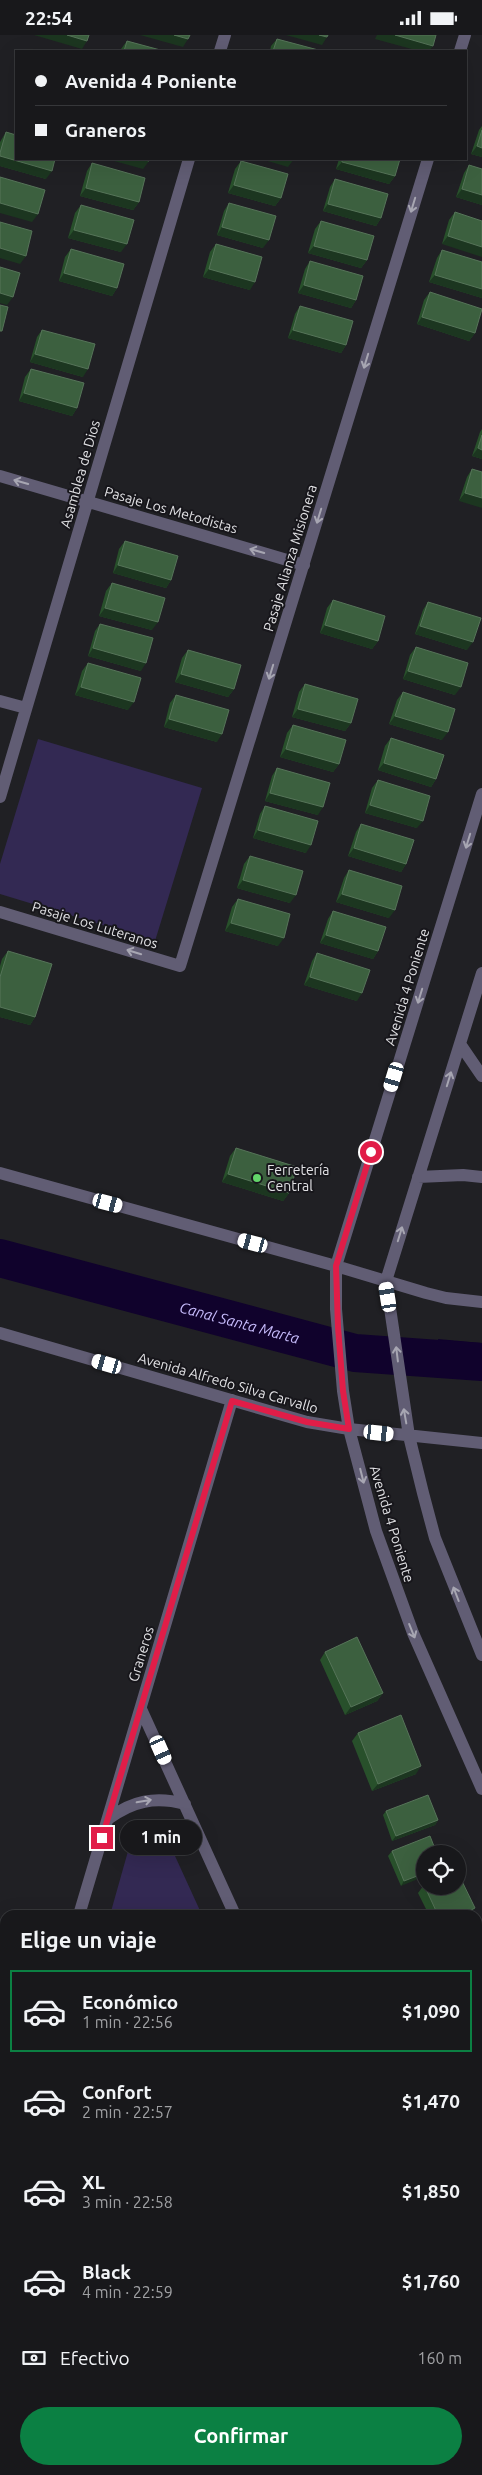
<!DOCTYPE html>
<html lang="es">
<meta charset="utf-8">
<style>
body{margin:0;font-family:Ubuntu,sans-serif;background:#212124;color:#f1f3f6;height:100vh;display:flex;flex-direction:column;font-size:19px;white-space:nowrap}
*{box-sizing:border-box;margin:0}
p{font-size:16px;color:#9fa0a3}
.icon{flex:none;width:28px;height:28px;fill:none;stroke:currentColor;stroke-width:2;stroke-linecap:round;stroke-linejoin:round}
.map{position:relative;flex:1;overflow:hidden}
.sheet{position:absolute;left:0px;top:1875px;width:482px;height:565px;display:flex;flex-direction:column;background:#18181b;border-radius:15px 15px 0 0;box-shadow:0 5px 20px #0002,0 0 0 1px #36373a}
.sheet>*{flex:none}
.top-card{position:absolute;left:15px;top:15px;width:452px;height:110px;border-radius:0px;box-shadow:0 5px 20px #0002,0 0 0 1px #36373a;display:grid;align-content:center;height:110px;padding:0 20px;background:#18181b}
.tools{position:absolute;left:416px;top:1810px;display:grid;gap:10px}
.tools a{display:grid;place-items:center;width:50px;height:50px;border-radius:50%;background:#18181b;box-shadow:0 5px 20px #0002,0 0 0 1px #36373a;font-size:25px}
.end{position:absolute;width:22px;height:22px;margin:-11px;border:6px solid #e11d48;background:#fff;box-shadow:0 0 0 2px #fff}
.from{border-radius:50%}
.bubble{position:absolute;height:35px;border-radius:18px;background:#18181b;box-shadow:0 5px 20px #0002,0 0 0 1px #36373a;font-size:16px;font-weight:600;line-height:35px;text-align:center}
.car{position:absolute;width:15px;height:30px;margin:-15px -8px;border-radius:6px;box-shadow:0 0 4px 1px #0007;background:linear-gradient(#fff 24%,#345 0 40%,#fff 0 76%,#345 0 86%,#fff 0)}
.top-card b{display:flex;align-items:center;gap:18px;height:48px;font-size:19px}
.top-card b+b{border-top:1px solid #36373a}
.top-card i{width:12px;height:12px;background:#f1f3f6}
ul{padding:0;list-style:none}
li{display:flex;align-items:center;gap:15px;height:82px;margin:0 10px 8px;padding:0 10px;border:2px solid transparent;border-radius:0px}
li div{flex:1}
li b{display:block;font-size:19px}
li em{font-style:normal;font-weight:600}
li.active{border-color:#0b8043}
li>.icon{width:45px;height:45px;stroke-width:1.5}
h2{padding:0 20px;font-size:22px;line-height:60px}
.pay{display:flex;align-items:center;gap:12px;height:55px;padding:0 20px;font-size:19px}
.pay p{margin-inline-start:auto}
.cta{display:flex;gap:10px;margin-top:auto;padding:10px 20px}
.cta a{flex:1;height:58px;border-radius:30px;background:#0b8043;color:#fff;font-size:20px;font-weight:600;line-height:58px;text-align:center}
.status{display:flex;justify-content:space-between;align-items:center;height:35px;padding:0 25px;background:#18181b;direction:ltr}
.status svg{height:14px;fill:currentColor}
.map>svg:first-child{display:block}
</style>
<div class="status"><b>22:54</b><svg viewBox="0 0 49 12"><path d="M0 12V9h3v3zM5 12V6h3v6zM10 12V3h3v9zM15 12V0h3v12zM26 1h20v11H26zM47 4h2v5h-2z"/></svg></div>
<div class="map">
<svg width="482" height="2440" viewBox="0 0 482 2440">
<rect width="100%" height="100%" fill="#202024"/>
<path fill="#332953" d="M38,704L202,753L155,906L0,859V829Z
M159,1786L202,1880H110L134,1795Z
M228,2435H458L459,2440H227Z"/>
<path fill="#10022c" d="M438,1304L482,1308V1345L445,1342Z"/>
<g fill="none" stroke-linecap="round" stroke-linejoin="round">
<path stroke="#10022c" stroke-width="38" id="s1" d="M0,1223L355,1318L482,1327"/>
<path stroke="#615d74" stroke-width="12" d="M220,16L225,0
M460,16L465,0
M0,441L304,530
M0,666L26,673
M482,759L336,1231V1274L343,1356L349,1394L376,1496L413,1598L482,1754
M0,762L189,124
M0,877L180,931L428,124
M482,938L386,1246L409,1401L423,1458L435,1503L482,1620
M460,1009L482,1041
M0,1138L336,1231L426,1258L446,1263L482,1267
M418,1142L463,1140L482,1142
M0,1298L307,1387L349,1394L482,1408
M141,1674L235,1880
M108,1784C132,1766 155,1761 185,1769
M79,1880L232,1365
M0,2144L5,2127
M0,2184L5,2185
M478,2416L482,2426
M0,2436L14,2440"/>
</g>
<path fill="#28502b" d="M277,4L322,16H270L271,11Z
M127,6L164,16H120L121,14Z
M482,91V122L471,119L479,95Z
M6,97L46,144L0,131V107Z
M339,124H400L395,141L389,149L336,134Z
M241,126L281,163L275,171L228,158L235,134Z
M92,128L139,167L133,175L80,161L87,136Z
M469,130L482,134V170L456,162L464,138Z
M335,144L381,183L376,191L323,176L330,152Z
M229,168L263,213L217,200L224,176Z
M81,170L121,217L68,203L75,178Z
M455,177L482,186L442,209L449,185Z
M321,186L367,225L361,233L308,218L315,194Z
M216,209L250,255L203,242L210,217Z
M71,214L117,253L112,261L59,246L65,222Z
M442,215L482,227V263L429,247L437,223Z
M310,226L356,265L351,273L298,258L305,234Z
M430,257L475,298L469,306L417,289L424,265Z
M300,271L346,310L341,318L288,303L295,279Z
M42,295L83,342L30,327L37,302Z
M31,334L77,373L72,381L19,366L25,342Z
M482,394V424L472,421L480,397Z
M472,434L482,437L459,466L467,442Z
M125,506L171,545L166,553L113,538L119,514Z
M112,548L152,595L99,581L106,556Z
M333,565L378,606L372,614L320,598L327,573Z
M428,567L467,615L415,599L423,575Z
M100,589L141,636L88,621L95,596Z
M416,612L455,660L403,644L410,620Z
M188,615L234,654L228,662L175,647L182,623Z
M88,628L128,675L75,660L82,636Z
M305,649L351,688L345,696L292,682L299,657Z
M403,657L442,705L389,689L397,665Z
M176,660L217,707L164,692L170,668Z
M293,690L339,729L333,737L280,722L287,698Z
M391,703L436,744L431,752L378,735L385,711Z
M277,733L318,780L265,766L272,741Z
M378,745L417,793L365,778L372,753Z
M265,771L306,818L253,803L260,779Z
M361,789L406,829L401,837L348,821L356,797Z
M250,821L290,868L237,853L244,829Z
M349,835L389,883L336,867L344,843Z
M238,864L278,911L225,896L232,872Z
M333,876L378,916L373,924L320,908L328,884Z
M8,916L35,982L30,990L0,982V931L2,924Z
M317,918L357,966L304,950L312,926Z
M236,1113L289,1158L283,1166L222,1147L230,1121Z
M325,1617L383,1658L377,1666L345,1680L320,1625Z
M358,1698L416,1739L372,1756L352,1706Z
M386,1776L438,1785L435,1790L392,1806L383,1780Z
M392,1816L437,1819L401,1851L388,1821Z
M424,1850L470,1880H429L418,1858Z"/>
<path fill="#1c3620" d="M34,0H67L87,6L82,14Z
M140,0H174L188,4L183,12Z
M286,0H319L327,2L322,10Z
M377,0H395L433,11L429,16H419L375,4Z
M477,111L482,113V122L471,119Z
M0,121L52,136L46,144L0,131Z
M107,124H141L149,126L143,134Z
M261,124H294L288,132Z
M342,127L395,141L389,149L336,134Z
M234,150L281,163L275,171L228,158Z
M86,153L139,167L133,175L80,161Z
M462,154L482,160V170L456,162Z
M0,168L38,179L32,187L0,178Z
M328,169L381,183L376,191L323,176Z
M222,192L269,205L263,213L217,200Z
M74,195L127,209L121,217L68,203Z
M448,201L482,212V222L442,209Z
M314,211L367,225L361,233L308,218Z
M0,213L26,221L20,229L0,223Z
M209,234L255,247L250,255L203,242Z
M64,238L117,253L112,261L59,246Z
M435,240L482,254V263L429,247Z
M304,250L356,265L351,273L298,258Z
M0,258L13,262L7,270L0,268Z
M422,282L475,298L469,306L417,289Z
M293,295L346,310L341,318L288,303Z
M35,319L88,334L83,342L30,327Z
M24,358L77,373L72,381L19,366Z
M478,413L482,415V424L472,421Z
M465,458L482,463V473L459,466Z
M118,530L171,545L166,553L113,538Z
M105,573L158,587L152,595L99,581Z
M325,590L378,606L372,614L320,598Z
M420,591L473,607L467,615L415,599Z
M93,613L146,628L141,636L88,621Z
M408,636L461,652L455,660L403,644Z
M181,639L234,654L228,662L175,647Z
M81,652L134,667L128,675L75,660Z
M298,674L351,688L345,696L292,682Z
M395,681L448,697L442,705L389,689Z
M169,684L222,699L217,707L164,692Z
M286,714L339,729L333,737L280,722Z
M384,728L436,744L431,752L378,735Z
M270,758L323,772L318,780L265,766Z
M370,770L423,786L417,793L365,778Z
M258,795L311,810L306,818L253,803Z
M354,813L406,829L401,837L348,821Z
M243,845L296,860L290,868L237,853Z
M342,859L395,875L389,883L336,867Z
M231,888L284,903L278,911L225,896Z
M326,900L378,916L373,924L320,908Z
M310,942L362,958L357,966L304,950Z
M0,972L35,982L30,990L0,982Z
M228,1139L289,1158L283,1166L222,1147Z
M383,1658L377,1666L345,1680L351,1672Z
M421,1731L416,1739L372,1756L378,1749Z
M438,1785L435,1790L392,1806L396,1801Z
M425,1838V1841L401,1851L404,1846Z
M475,1873L470,1880H461Z"/>
<path fill="#3c603f" stroke="#567459" d="M67,0H89L87,6Z
M174,0H190L188,4Z
M319,0H328L327,2Z
M395,0H436L433,11Z
M277,4L322,16H273Z
M127,6L164,16H124Z
M482,95V113L477,111Z
M6,97L16,100V124H55L52,136L0,121V118Z
M141,124H149V126Z
M342,124H400L395,141L342,127Z
M241,126L288,139L281,163L234,150Z
M92,128L145,143L139,167L86,153Z
M469,130L482,134V160L462,154Z
M0,142L45,155L38,179L0,168Z
M335,144L388,159L381,183L328,169Z
M229,168L276,181L269,205L222,192Z
M81,170L134,185L127,209L74,195Z
M455,177L482,186V212L448,201Z
M321,186L374,201L367,225L314,211Z
M0,187L32,196L26,221L0,213Z
M216,209L262,222L255,247L209,234Z
M71,214L124,229L117,253L64,238Z
M442,215L482,227V254L435,240Z
M310,226L363,241L356,265L304,250Z
M0,232L20,238L13,262L0,258Z
M430,257L482,274L475,298L422,282Z
M0,270L8,272L2,296H0Z
M300,271L353,286L346,310L293,295Z
M42,295L95,309L88,334L35,319Z
M31,334L84,348L77,373L24,358Z
M482,400V415L478,413Z
M472,434L482,437V463L465,458Z
M125,506L178,521L171,545L118,530Z
M112,548L165,563L158,587L105,573Z
M333,565L385,581L378,606L325,590Z
M428,567L481,583L473,607L420,591Z
M100,589L153,603L146,628L93,613Z
M416,612L468,628L461,652L408,636Z
M188,615L241,630L234,654L181,639Z
M88,628L141,643L134,667L81,652Z
M305,649L358,664L351,688L298,674Z
M403,657L455,674L448,697L395,681Z
M176,660L229,675L222,699L169,684Z
M293,690L346,705L339,729L286,714Z
M391,703L444,720L436,744L384,728Z
M277,733L330,748L323,772L270,758Z
M378,745L430,761L423,786L370,770Z
M265,771L318,786L311,810L258,795Z
M361,789L414,805L406,829L354,813Z
M250,821L303,836L296,860L243,845Z
M349,835L402,851L395,875L342,859Z
M238,864L290,879L284,903L231,888Z
M333,876L386,892L378,916L326,900Z
M8,916L52,929L35,982L0,972V942Z
M317,918L370,935L362,958L310,942Z
M236,1113L297,1132L289,1158L228,1139Z
M357,1602L383,1658L351,1672L325,1617Z
M401,1680L421,1731L378,1749L358,1698Z
M428,1760L438,1785L396,1801L386,1776Z
M430,1801L437,1819H425V1838L404,1846L392,1816Z
M458,1838L475,1873L461,1880H438L424,1850H425V1851H458Z"/>
<defs><path id="oneway-shaft" d="M-6 0H5M1.5-3L5.5 0L1.5 3" fill="none" stroke-width="1.6" stroke-linecap="round" stroke-linejoin="round" transform="scale(1.25)"/></defs>
<g stroke="#a7a6b2">
<use href="#oneway-shaft" transform="translate(413 170) rotate(107)"/>
<use href="#oneway-shaft" transform="translate(366 326) rotate(107)"/>
<use href="#oneway-shaft" transform="translate(21 447) rotate(-164)"/>
<use href="#oneway-shaft" transform="translate(319 481) rotate(107)"/>
<use href="#oneway-shaft" transform="translate(257 516) rotate(-164)"/>
<use href="#oneway-shaft" transform="translate(271 637) rotate(107)"/>
<use href="#oneway-shaft" transform="translate(468 806) rotate(107)"/>
<use href="#oneway-shaft" transform="translate(134 917) rotate(-163)"/>
<use href="#oneway-shaft" transform="translate(420 961) rotate(107)"/>
<use href="#oneway-shaft" transform="translate(449 1044) rotate(-73)"/>
<use href="#oneway-shaft" transform="translate(400 1199) rotate(-73)"/>
<use href="#oneway-shaft" transform="translate(397 1319) rotate(-97)"/>
<use href="#oneway-shaft" transform="translate(405 1381) rotate(-100)"/>
<use href="#oneway-shaft" transform="translate(362 1441) rotate(76)"/>
<use href="#oneway-shaft" transform="translate(456 1559) rotate(-111)"/>
<use href="#oneway-shaft" transform="translate(412 1596) rotate(68)"/>
<use href="#oneway-shaft" transform="translate(144 1766) rotate(-10)"/>
</g>
<g fill="none" stroke-linecap="round" stroke-linejoin="round">
<path stroke="#e11d48" stroke-width="6" d="M102,1803L232,1366L307,1387L349,1394L343,1356L338,1292L336,1231L371,1117"/>
</g>
<circle fill="#62d469" stroke="#17161b" stroke-width="2" cx="257" cy="1143" r="5"/>
<g text-anchor="middle" dominant-baseline="central" stroke-width="4" stroke-linejoin="round" paint-order="stroke">
<g font-size="14" fill="#e1e1e4" stroke="#17161b">
<text transform="translate(80 439) rotate(-74)">Asamblea de Dios</text>
<text transform="translate(171 475) rotate(16)">Pasaje Los Metodistas</text>
<text transform="translate(290 523) rotate(-73)">Pasaje Alianza Misionera</text>
<text transform="translate(95 890) rotate(17)">Pasaje Los Luteranos</text>
<text transform="translate(407 952) rotate(-73)">Avenida 4 Poniente</text>
<text transform="translate(228 1348) rotate(16)">Avenida Alfredo Silva Carvallo</text>
<text transform="translate(392 1489) rotate(73)">Avenida 4 Poniente</text>
<text transform="translate(141 1619) rotate(-73)">Graneros</text>
</g>
<g font-size="14" fill="#e1e1e4" stroke="#17161b" text-anchor="start">
<text x="267" y="1135">Ferretería<tspan x="267" dy="16">Central</tspan></text>
</g>
<g font-size="15" font-style="italic" fill="#c5bafa" stroke="#17161b">
<text stroke="none"><textPath href="#s1" startOffset="248">Canal Santa Marta</textPath></text>
</g>
</g>
</svg>
<div class="tools">
<a><svg class="icon" aria-label="locate" viewBox="0 0 24 24"><circle cx="12" cy="12" r="6"/><path d="M12 2v4M12 18v4M2 12h4M18 12h4"/></svg></a>
</div>
<i class="end from" style="left:371px;top:1117px"></i>
<i class="end" style="left:102px;top:1803px"></i>
<div class="bubble" style="left:120px;top:1785px;width:82px">1 min</div>
<i class="car" style="left:394px;top:1042px;rotate:197deg"></i>
<i class="car" style="left:108px;top:1168px;rotate:105deg"></i>
<i class="car" style="left:253px;top:1208px;rotate:285deg"></i>
<i class="car" style="left:388px;top:1262px;rotate:351deg"></i>
<i class="car" style="left:107px;top:1329px;rotate:286deg"></i>
<i class="car" style="left:379px;top:1398px;rotate:96deg"></i>
<i class="car" style="left:161px;top:1715px;rotate:156deg"></i>
<div class="top-card">
<b><i class="from"></i>Avenida 4 Poniente</b>
<b><i></i>Graneros</b>
</div>
<section class="sheet">
<h2>Elige un viaje</h2>
<ul>
<li class="active"><svg class="icon" aria-label="car" viewBox="0 0 24 24"><path d="M5 17H2v-5l4-1 3-4h7l3 4 3 1v5h-3M9 17h6M6 11h13"/><circle cx="7" cy="17" r="2"/><circle cx="17" cy="17" r="2"/></svg><div><b>Económico</b><p>1 min · 22:56</p></div><em>$1,090</em></li>
<li><svg class="icon" aria-label="car" viewBox="0 0 24 24"><path d="M5 17H2v-5l4-1 3-4h7l3 4 3 1v5h-3M9 17h6M6 11h13"/><circle cx="7" cy="17" r="2"/><circle cx="17" cy="17" r="2"/></svg><div><b>Confort</b><p>2 min · 22:57</p></div><em>$1,470</em></li>
<li><svg class="icon" aria-label="car" viewBox="0 0 24 24"><path d="M5 17H2v-5l4-1 3-4h7l3 4 3 1v5h-3M9 17h6M6 11h13"/><circle cx="7" cy="17" r="2"/><circle cx="17" cy="17" r="2"/></svg><div><b>XL</b><p>3 min · 22:58</p></div><em>$1,850</em></li>
<li><svg class="icon" aria-label="car" viewBox="0 0 24 24"><path d="M5 17H2v-5l4-1 3-4h7l3 4 3 1v5h-3M9 17h6M6 11h13"/><circle cx="7" cy="17" r="2"/><circle cx="17" cy="17" r="2"/></svg><div><b>Black</b><p>4 min · 22:59</p></div><em>$1,760</em></li>
</ul>
<div class="pay"><svg class="icon" aria-label="cash" viewBox="0 0 24 24"><path d="M3 7h18v10H3z"/><circle cx="12" cy="12" r="2"/></svg>Efectivo<p>160 m</p></div>
<div class="cta"><a>Confirmar</a></div>
</section>
</div>
